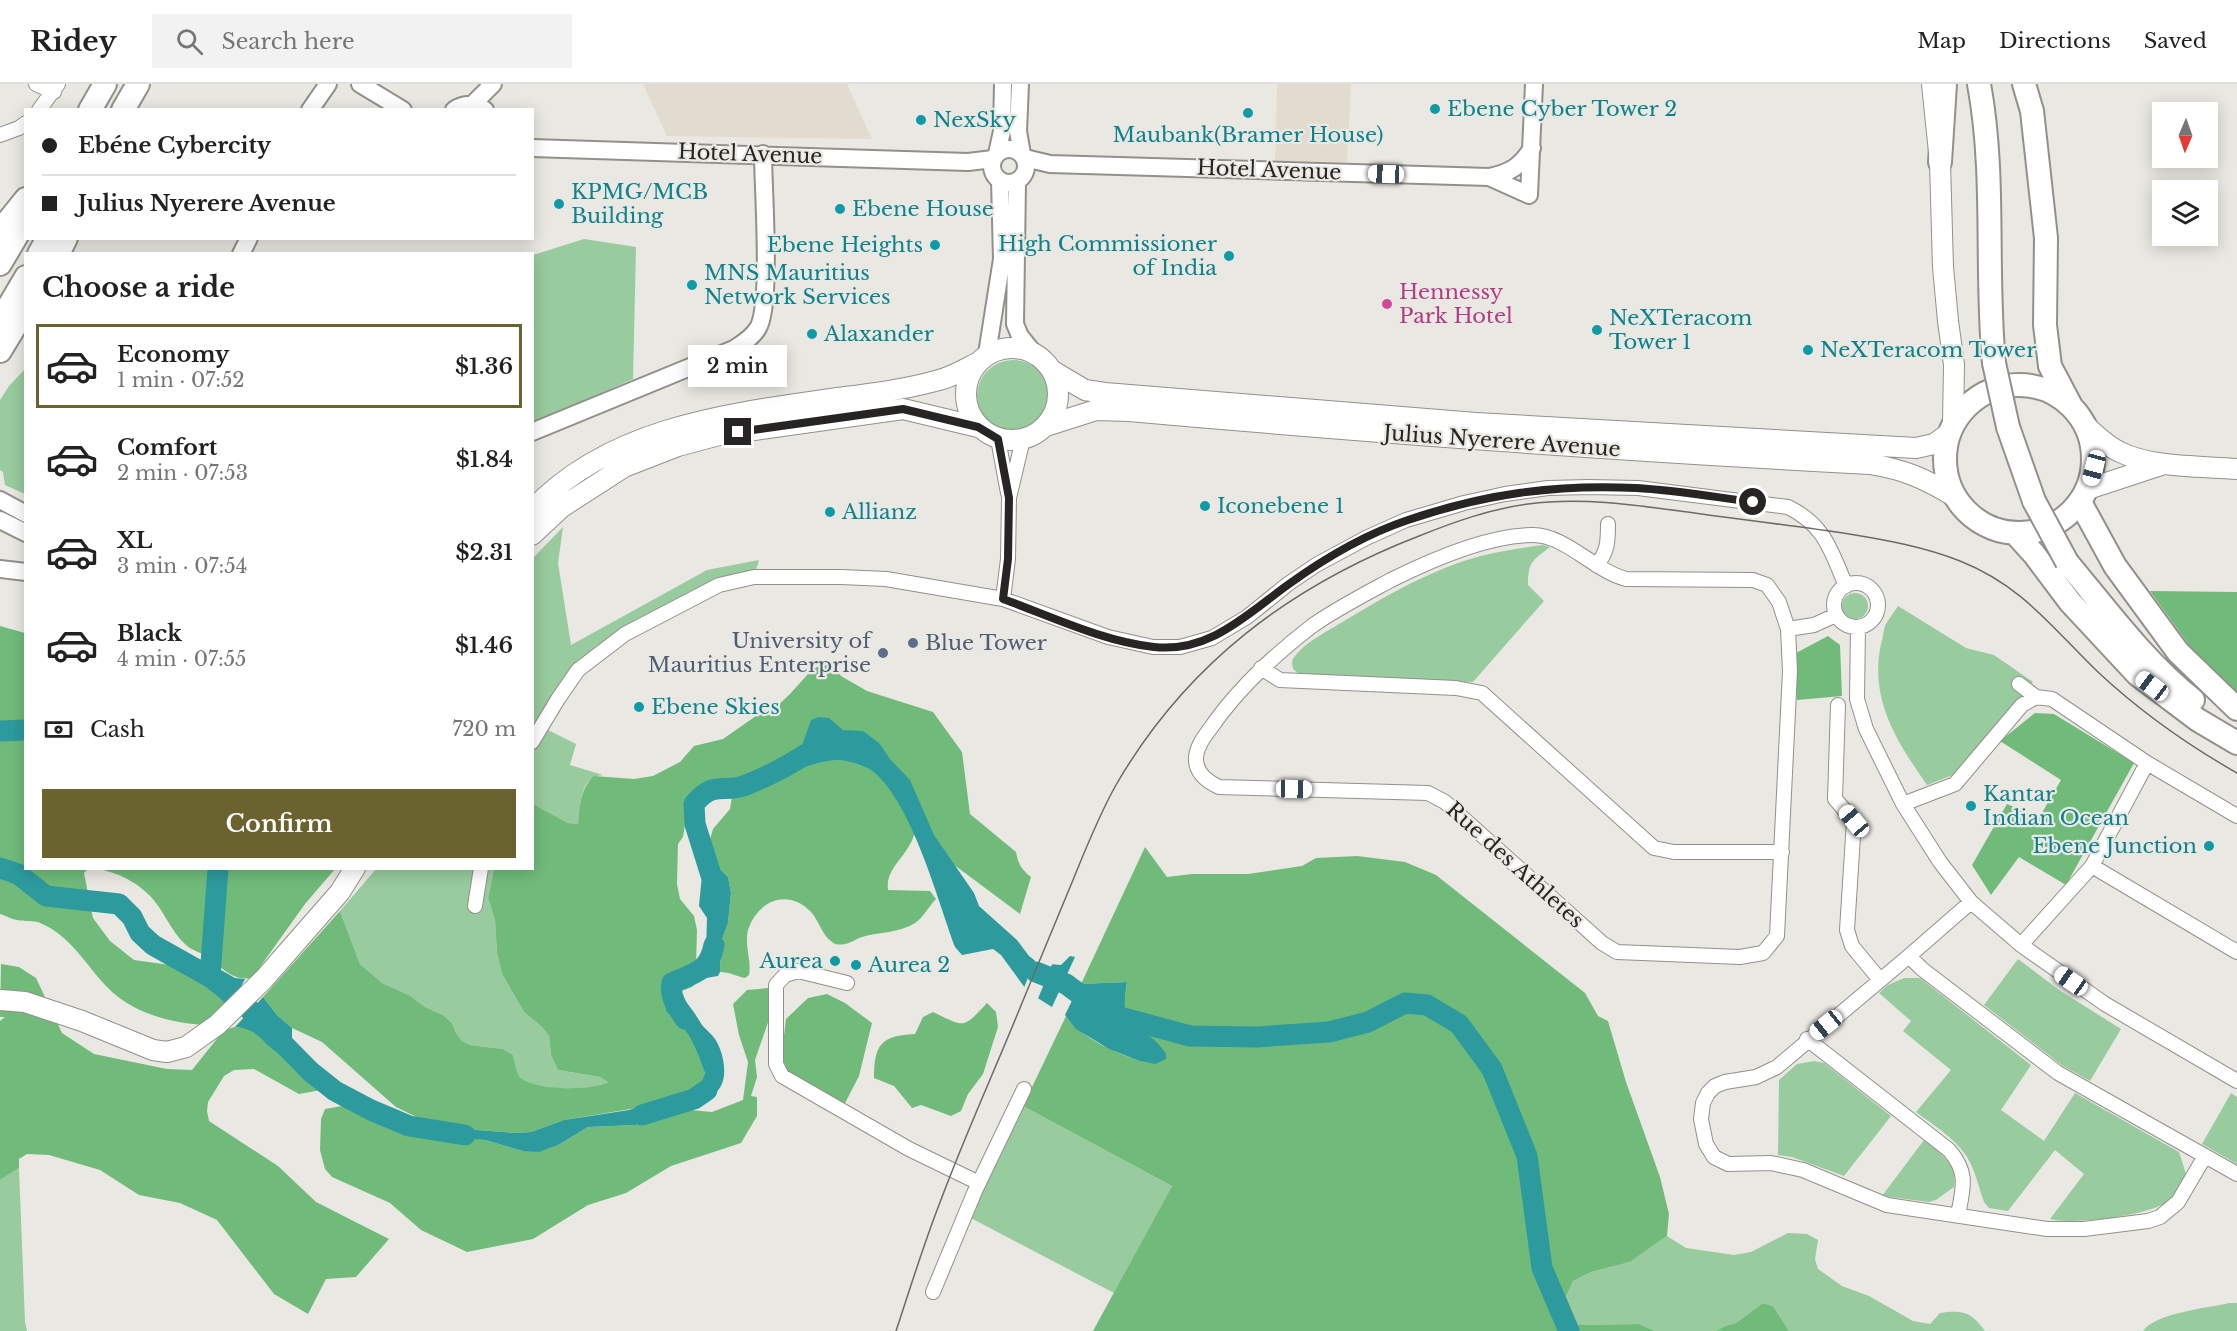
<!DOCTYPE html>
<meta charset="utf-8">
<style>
body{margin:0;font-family:"Libre Baskerville",serif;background:#f2f2f2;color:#222;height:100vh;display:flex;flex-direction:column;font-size:22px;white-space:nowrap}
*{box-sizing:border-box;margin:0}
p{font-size:20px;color:#767676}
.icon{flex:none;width:33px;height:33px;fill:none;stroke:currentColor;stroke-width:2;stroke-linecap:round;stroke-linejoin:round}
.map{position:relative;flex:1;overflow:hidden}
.details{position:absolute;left:24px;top:168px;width:510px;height:618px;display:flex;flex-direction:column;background:#fff;border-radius:0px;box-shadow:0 3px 15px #0003}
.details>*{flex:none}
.guide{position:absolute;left:24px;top:24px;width:510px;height:132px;border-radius:0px;box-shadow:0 3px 15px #0003;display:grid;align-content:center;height:132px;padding:0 18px;background:#fff}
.needle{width:39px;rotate:182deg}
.buttons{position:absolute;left:2152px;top:18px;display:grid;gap:12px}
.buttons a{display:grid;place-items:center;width:66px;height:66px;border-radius:0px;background:#fff;box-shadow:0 3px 15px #0003;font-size:30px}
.end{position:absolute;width:27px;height:27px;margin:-14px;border:8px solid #262523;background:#fff;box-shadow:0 0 0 3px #fff}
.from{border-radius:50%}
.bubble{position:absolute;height:42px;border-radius:0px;background:#fff;box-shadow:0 3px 15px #0003;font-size:20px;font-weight:600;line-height:42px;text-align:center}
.car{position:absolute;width:18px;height:36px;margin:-18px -9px;border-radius:8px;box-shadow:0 0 4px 2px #0007;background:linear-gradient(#fff 24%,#345 0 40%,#fff 0 76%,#345 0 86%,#fff 0)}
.guide b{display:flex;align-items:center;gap:21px;height:57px;font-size:22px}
.guide b+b{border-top:2px solid #e0e0e0}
.guide i{width:15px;height:15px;background:#222}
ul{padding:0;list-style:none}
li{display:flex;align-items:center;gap:18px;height:84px;margin:0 12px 9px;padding:0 6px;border:3px solid transparent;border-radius:0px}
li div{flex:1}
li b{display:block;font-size:22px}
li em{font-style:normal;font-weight:600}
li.active{border-color:#6a632f}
li>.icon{width:54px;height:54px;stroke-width:1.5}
h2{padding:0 18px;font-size:27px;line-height:72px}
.pay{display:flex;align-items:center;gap:15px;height:66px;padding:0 18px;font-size:22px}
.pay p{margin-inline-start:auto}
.cta{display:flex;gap:12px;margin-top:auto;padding:12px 18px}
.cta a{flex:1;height:69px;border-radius:0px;background:#6a632f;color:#fff;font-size:24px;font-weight:600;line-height:69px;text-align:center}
header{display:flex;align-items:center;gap:36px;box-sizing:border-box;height:84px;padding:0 30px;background:#fff;border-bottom:2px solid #e0e0e0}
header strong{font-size:28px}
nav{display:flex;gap:33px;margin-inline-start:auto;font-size:21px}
.search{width:420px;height:54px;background:#f2f2f2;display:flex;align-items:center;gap:15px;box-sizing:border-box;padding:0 21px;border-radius:0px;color:#767676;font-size:22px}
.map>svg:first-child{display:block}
</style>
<header>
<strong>Ridey</strong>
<div class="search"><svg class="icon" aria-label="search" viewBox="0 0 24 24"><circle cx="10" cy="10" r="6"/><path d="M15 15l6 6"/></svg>Search here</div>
<nav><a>Map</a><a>Directions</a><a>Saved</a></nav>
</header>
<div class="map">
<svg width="2237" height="1247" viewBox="0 0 2237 1247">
<rect width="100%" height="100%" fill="#eae8e2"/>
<path fill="#e2dcd0" d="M643,0H847L872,55L667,52Z
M1277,0H1351L1347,78L1275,77Z"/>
<path fill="#98cb9d" d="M584,155L636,163L633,295L533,339V171Z
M977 312a36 36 0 1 1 72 0a36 36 0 1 1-72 0Z
M25,285V410L5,401L3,388L0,386V316L9,302Z
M563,443L558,479L571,561L707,486L759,476L754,493L719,501L578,586L542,643L576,660L570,681L603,691C579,693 581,720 578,740L568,739L533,720V474Z
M1543,461L1550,463C1532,477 1528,478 1528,501L1544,517L1473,598L1301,592L1293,585C1292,580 1291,576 1295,572C1306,558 1324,549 1339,540C1377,517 1416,494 1458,479C1485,469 1514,465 1543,461Z
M1842 522a13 13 0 1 1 26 0a13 13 0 1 1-26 0Z
M1898,522L1966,564L1994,571L2033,598L2023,613L1953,691L1927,701C1897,658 1869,615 1881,560C1883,555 1883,548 1885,542C1888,535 1894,529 1898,522Z
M376,785H494L488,814L495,836L497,869L502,890L524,928L542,943L549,952L551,971L558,986L600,993L608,998C592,1007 534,1008 520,993C516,988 515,978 513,971L503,965L470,961L462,957L456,949L452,939L443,931L425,923L409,911L382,899L360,880L340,827Z
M2018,875L2059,906L2121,945L2090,997L2063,982L1984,921Z
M1904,894H1920L2031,981L2001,1026L2044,1057L2075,1009L2179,1068L2186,1090C2181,1098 2175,1111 2168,1117C2150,1132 2072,1141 2050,1135L2084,1090L2055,1066L2008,1127L1989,1124L1984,1118C1979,1104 1975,1086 1967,1073C1955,1054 1933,1041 1916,1028L1951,986L1903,947L1911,937L1879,909L1888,901Z
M1814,977L1824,979L1891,1032L1844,1092L1792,1073L1778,1071L1779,996L1797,980Z
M2231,1009L2237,1013V1080L2202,1060Z
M1023,1022L1172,1102L1114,1209L965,1131Z
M1924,1056C1940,1069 1958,1080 1954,1103L1936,1116L1929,1118L1882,1112Z
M19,1084L25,1238L27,1247H0V1096Z
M1788,1149L1807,1150L1818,1156L1815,1175L1818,1185L1842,1202L1869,1212L1913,1237L1930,1240L1940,1229C1963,1226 1971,1228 1985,1247H1789L1773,1222L1763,1219L1736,1239L1725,1242L1716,1247H1655L1639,1240L1576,1241L1568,1235L1565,1215L1573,1197L1591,1188L1630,1178L1667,1152L1686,1164L1734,1171L1751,1168Z
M2229,1219H2237V1247H2143C2155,1229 2208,1224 2229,1219Z"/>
<path fill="#71bb7a" d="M2150,507L2237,508V610L2208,587Z
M0,542L25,549L26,784L88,785L84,789L93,834L110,857L134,876L170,881L197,888L229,925L209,941C173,940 133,930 107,903C86,881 70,851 40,839C33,836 25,838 17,836C11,835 7,832 0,830Z
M1828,552L1840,561L1842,612L1797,616L1796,569Z
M826,581L835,584L841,592L867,607L933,628L962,668L970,730L1016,768C1018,780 1022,786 1031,793L1020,830L914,751C908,772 885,784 888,806L930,807L936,815C929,822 923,834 915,839C899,849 879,848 862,853C856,855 851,859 845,860C841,861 835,861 832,858C822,851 819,837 811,828C788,804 758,816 748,846C744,861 752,877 749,891L745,894C736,892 729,888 720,888L721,858L728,839L731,809L728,793L714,779L707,766L713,745L730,725L732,713L727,711C714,714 695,723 686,734L683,753L678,760L677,800L680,815L694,832L697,846L696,881L699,896L692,903L674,910L679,937L692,954L705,989L700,1003L690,1006L683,1012L655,1021L564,1036L531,1048L516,1049L437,1043L396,1023L322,958L292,944L277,931L263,913L340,827L360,880L382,899L409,911L425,923L443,931L452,939L456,949L462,957L470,961L503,965L513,971C515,978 516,988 520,993C534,1007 592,1007 608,998L600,993L558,986L551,971L549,952L542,943L524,928L502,890L497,869L495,836L488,814L494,785L532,784L533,720L568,739L578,740C580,721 580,705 594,692L634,695L653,692L680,678L694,662L723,655L763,627L774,625L789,611L809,589L817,583Z
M2035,629L2054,630L2134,679L2066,801L2019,773L1991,811L1972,781L2007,720L2039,734L2061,696L2000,657Z
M1145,763L1167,793L1192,790H1248L1302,782L1316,774L1357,772L1405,778L1436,791L1585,909L1598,932L1608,937L1626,998L1660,1093L1669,1130L1667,1152L1630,1178L1591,1188L1573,1197L1565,1215L1568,1234L1576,1241L1639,1240L1655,1247H1093L1172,1102L1023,1022L1066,932C1084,955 1110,966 1137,976L1148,952C1120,938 1123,926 1127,898L1081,900Z
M98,785H335L305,820L252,894C235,897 224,887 213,876C205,869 193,868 185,860C174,850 167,835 159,823C145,802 121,789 98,785Z
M1,880L19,883L36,894L62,949L94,970L167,985L192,986L224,946L235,943L246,944L256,949L280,970L295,973L323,986L327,1005L299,1010L254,985L234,986L224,992L208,1018L207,1027L209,1037L278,1082L316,1118L389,1155L356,1193L326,1195L308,1230L274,1210L217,1136L180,1119L139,1111L100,1086L49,1071L27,1070L19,1075V1084L0,1096V937L5,933H0Z
M768,904L773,913V924L755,976L757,993L751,1012L757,1013V1032L741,1059L671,1082L626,1109L588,1121L533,1155L467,1168L421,1146L390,1119L332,1093L325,1085L320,1066L321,1035L325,1025L353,1020L403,1044L485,1056L523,1067L560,1060L588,1043L636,1041L669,1024L712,1028L743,1016L748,978L739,951L733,920L747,906Z
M827,910L845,919L872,939L859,992L842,1025L780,985L786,935L808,914Z
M987,919L996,928L998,943L983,990L968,1010L961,1027L951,1032L921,1021L912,1024L894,1002L874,994C874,959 882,952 915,950L923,933L933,928C965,943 962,946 987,919Z
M1763,1219L1773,1222L1789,1247H1716L1725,1242L1736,1239Z"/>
<path fill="#2d9b9e" d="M819,633L829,634L843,646L863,647L879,659L890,675L910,696L934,751L974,809L979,822L1017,856L1029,872L1038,879L1061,881L1070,872L1075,873L1052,923L1028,908L1001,871L993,865L962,871L955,863C937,814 913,723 875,689C867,682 847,675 836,676C820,677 802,684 787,688L778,682L801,664L811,636Z
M702,766H707L714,779L728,793L731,809L728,839L721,858L720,888L718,892L706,894L702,891L701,881L706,865L707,834L699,822L702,791L699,775Z
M214,882L235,894L245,895L229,925L197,888L200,885Z
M1127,898C1117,958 1144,934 1166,970V975L1155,980L1137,976L1109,965L1076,945L1065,931L1080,900Z
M674,910C687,915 695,930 702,941C706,946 712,950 715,955C723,967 729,992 719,1005C711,1016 697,1016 687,1023L682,1021L681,1016C684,1008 691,1005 700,1002L705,989C695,962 690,945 666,927L667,917Z
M263,913L277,931L292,944V959L297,968L295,973C291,972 285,972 281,970C262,962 262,945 235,943Z
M644,1021H655L669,1024L636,1041L588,1043L560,1060L539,1068L523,1067L485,1056L454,1053L439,1049L437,1043L516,1049L531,1048L564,1036L629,1026Z"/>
<path fill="#eae8e2" d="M1036,874L1053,878L1037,917L1023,906Z"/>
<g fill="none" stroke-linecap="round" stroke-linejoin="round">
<path stroke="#2d9b9e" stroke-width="21" d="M0,647L26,646
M0,784L18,790L46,812L119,820L132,833L140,849L153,861L210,893L242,918L311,988L335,1007L371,1026L409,1042L465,1051
M711,791L695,740L694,720C715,695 724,710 746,701C766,693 788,682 806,670
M1036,888L1066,900L1105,929L1190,952L1256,953L1329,948L1368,938L1405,919L1427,921L1459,940L1492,985L1527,1072L1542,1184L1569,1247
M210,893L218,784
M685,935C678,925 669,912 672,899C694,889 709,888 714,861
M642,1031L694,1015L707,1006"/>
<defs>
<path id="minor" d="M36,0L54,8
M39,26L58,0
M0,51L19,44L26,39
M998,355L1008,409
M1596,481C1608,469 1608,456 1608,440
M1834 521a22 22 0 1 1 44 0a22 22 0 1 1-44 0Z
M1003,515L1008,475L1009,414L1023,355
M1858,543L1857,615L1866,645L1903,720L1940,778L1971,818L2021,861L2105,920L2237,997
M1788,545L1779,518L1767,501L1753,496L1626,495C1595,487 1565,451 1533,451C1487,451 1431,476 1391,496C1367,509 1334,526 1312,542C1273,572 1238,604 1210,645C1204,653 1197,662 1196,673C1195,688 1206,697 1219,703L1428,709L1445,718L1602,859L1617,868L1740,873L1763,869L1777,852L1790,587L1788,545L1814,541L1836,531
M1261,584L1280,596L1456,604L1482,609L1654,764L1674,768H1782
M2019,600L2036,613L2052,615L2147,679L2237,732
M1838,621L1835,715L1854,737L1847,846L1852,862L1880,896
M532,658L558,615L578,586L625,550L719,501L754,493H841L886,495L1003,515L1108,553L1153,563H1180L1212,554L1247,533L1288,500L1316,481L1366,454L1406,436L1464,419L1505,410L1548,404L1588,403L1638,404L1788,423C1825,441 1831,467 1846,502
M1903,720L1955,700L2022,621L2036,613
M2092,782L2237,868
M1971,818L1909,872L1777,983L1756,993L1725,998L1715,1002L1708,1009L1703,1019L1701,1035L1706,1060L1714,1073L1728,1080L1771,1079L1803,1086L1887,1121L2047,1145H2084L2148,1137L2160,1133L2178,1118L2205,1072
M475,822L481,784
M2021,861L2092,782L2147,679
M1909,872L1922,885L2058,989L2237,1090
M847,899L798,887L785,891L776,901V980L782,992L909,1065L979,1099
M1807,955L1949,1066C1969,1089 1963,1104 1958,1131
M933,1208L975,1107L1024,1005"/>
<path id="tertiary" d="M360,0L403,26
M1020,0L1018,47L1022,70
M473,20L493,0
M310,26L328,0
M454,26C464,19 475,19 485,26
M532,64L968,78L993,75
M992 82a17 17 0 1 1 34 0a17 17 0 1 1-34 0Z
M997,70L1002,47L1003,0
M1025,74L1050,80L1489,93C1510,89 1521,82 1532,64
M1489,93L1529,111L1534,0
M1017,98L1015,240L1020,252L1033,268
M241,170L249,154
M987,270L1002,175L1000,96
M532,348L734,265C743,259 752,254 758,244C772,221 763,104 763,70
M0,416L26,430
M0,436L26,449
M0,485L26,488"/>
<path id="secondary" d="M1932,0L1940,78L1943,183L1948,237L1954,281L1953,340
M966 310a46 46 0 1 1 92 0a46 46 0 1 1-92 0Z
M1053,287L1085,306L1105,309L1476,339L1916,364L1934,360L1949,349
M1046,342L1096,326L1129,327C1376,349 1623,367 1870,380C1906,386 1923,394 1954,412
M2086,342C2096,351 2107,362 2120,368C2152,384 2202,382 2237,385
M2088,405L2164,380
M532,426C609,344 725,330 831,315C867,310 904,306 939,296C952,293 965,285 977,279
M532,451L562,423L624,383L678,362L719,351L903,325L978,343
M0,916L25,918L82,937L153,966L167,968L186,963L217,941L264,895L340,808L355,784"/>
<path id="primary" d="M1979,0C1996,92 1985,186 1994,279
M2024,0L2032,27L2046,154L2045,241L2050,282L2070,320
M1940,78L1945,0
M1945 375a74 74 0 1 1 148 0a74 74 0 1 1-148 0Z
M2008,343L2034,417
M2080,418L2115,482L2178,568L2237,625
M2015,449L2034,470L2070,518L2137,590L2198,636L2237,659
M2067,478C2107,526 2144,577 2193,616"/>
<path id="trunk" d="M90,26L105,0
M123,26L138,0
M0,147L26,115
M39,170L48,154
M58,170L66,154
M0,180L26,136
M0,237L26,193
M0,267L26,224"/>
</defs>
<use href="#minor" stroke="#93908b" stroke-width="16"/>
<use href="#tertiary" stroke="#93908b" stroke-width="20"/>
<use href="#secondary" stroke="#93908b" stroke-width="22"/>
<use href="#primary" stroke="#93908b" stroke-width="26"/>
<use href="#trunk" stroke="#93908b" stroke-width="26"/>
<use href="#minor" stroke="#fff" stroke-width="14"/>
<use href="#tertiary" stroke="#fff" stroke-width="16"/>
<use href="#secondary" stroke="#fff" stroke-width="20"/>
<use href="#primary" stroke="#fff" stroke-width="22"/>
<use href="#trunk" stroke="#fff" stroke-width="22"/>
<path stroke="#6b6a66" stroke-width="1.5" d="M896,1247C910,1205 923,1162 939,1121C964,1053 995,986 1022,919C1039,878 1056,837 1073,796C1086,764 1099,731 1116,701C1186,580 1290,502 1419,452C1454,438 1490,425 1528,420C1588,412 1648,423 1708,431C1755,437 1802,443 1849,450C1886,456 1925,463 1960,477C2023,502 2052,544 2099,589C2142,629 2186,660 2237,689"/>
<defs>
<path id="primary-bridge" d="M1994,279L2008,343
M2034,417L2067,478"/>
</defs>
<use href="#primary-bridge" stroke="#93908b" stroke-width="26" stroke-linecap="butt"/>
<use href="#primary-bridge" stroke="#fff" stroke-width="22"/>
</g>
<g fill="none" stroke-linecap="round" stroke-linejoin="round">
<path stroke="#262523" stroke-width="8" d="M738,348L903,325L978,343L998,355L1009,414L1008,475L1003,515C1050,532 1104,558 1154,563C1210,569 1247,530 1289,500C1325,474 1366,450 1408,436C1484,410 1556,400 1636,404C1675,406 1714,413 1753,418"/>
</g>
<g fill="#0f9aa8" stroke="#eae8e2" stroke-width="2">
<circle cx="1435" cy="25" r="6"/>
<circle cx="1248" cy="29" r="6"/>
<circle cx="921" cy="36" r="6"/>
<circle cx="559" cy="120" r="6"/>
<circle cx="840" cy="125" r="6"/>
<circle cx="935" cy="161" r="6"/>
<circle cx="1229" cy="172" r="6"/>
<circle cx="692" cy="201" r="6"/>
<circle cx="1597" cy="246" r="6"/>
<circle cx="812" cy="250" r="6"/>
<circle cx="1808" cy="266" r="6"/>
<circle cx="1205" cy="422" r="6"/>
<circle cx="830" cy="428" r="6"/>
<circle cx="639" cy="623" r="6"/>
<circle cx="1971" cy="722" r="6"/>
<circle cx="2209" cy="762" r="6"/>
<circle cx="835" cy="877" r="6"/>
<circle cx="856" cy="881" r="6"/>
</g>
<circle fill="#d1479c" stroke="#eae8e2" stroke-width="2" cx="1387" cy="220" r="6"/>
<g fill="#5c6f8a" stroke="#eae8e2" stroke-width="2">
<circle cx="913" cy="559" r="6"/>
<circle cx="883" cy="569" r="6"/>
</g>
<g text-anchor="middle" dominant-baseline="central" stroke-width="4.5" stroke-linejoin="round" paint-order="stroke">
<g font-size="21" fill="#0d838f" stroke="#eae8e2" text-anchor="start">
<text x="1447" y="25">Ebene Cyber Tower 2</text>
<text x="933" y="36">NexSky</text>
<text x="1248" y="51" text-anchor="middle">Maubank(Bramer House)</text>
<text x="571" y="108">KPMG/MCB<tspan x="571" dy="24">Building</tspan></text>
<text x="852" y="125">Ebene House</text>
<text x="1217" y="160" text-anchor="end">High Commissioner<tspan x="1217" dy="24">of India</tspan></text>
<text x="923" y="161" text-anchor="end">Ebene Heights</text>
<text x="704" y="189">MNS Mauritius<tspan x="704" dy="24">Network Services</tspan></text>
<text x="1609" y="234">NeXTeracom<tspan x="1609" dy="24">Tower 1</tspan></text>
<text x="824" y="250">Alaxander</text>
<text x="1820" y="266">NeXTeracom Tower</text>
<text x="1217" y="422">Iconebene 1</text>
<text x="842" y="428">Allianz</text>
<text x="651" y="623">Ebene Skies</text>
<text x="1983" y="710">Kantar<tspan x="1983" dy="24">Indian Ocean</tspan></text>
<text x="2197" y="762" text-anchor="end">Ebene Junction</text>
<text x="823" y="877" text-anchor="end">Aurea</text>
<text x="868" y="881">Aurea 2</text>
</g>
<g font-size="21" fill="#262523" stroke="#eae8e2">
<text transform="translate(750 70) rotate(2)">Hotel Avenue</text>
<text transform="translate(1269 86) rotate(2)">Hotel Avenue</text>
<text transform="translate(1502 357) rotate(4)">Julius Nyerere Avenue</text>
<text transform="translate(1515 781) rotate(42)">Rue des Athletes</text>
</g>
<g font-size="21" fill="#b23c85" stroke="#eae8e2" text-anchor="start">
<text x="1399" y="208">Hennessy<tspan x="1399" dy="24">Park Hotel</tspan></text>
</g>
<g font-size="21" fill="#4e5e75" stroke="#eae8e2" text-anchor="end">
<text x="871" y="557">University of<tspan x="871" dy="24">Mauritius Enterprise</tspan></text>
<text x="925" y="559" text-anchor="start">Blue Tower</text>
</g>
</g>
</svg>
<div class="buttons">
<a><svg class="needle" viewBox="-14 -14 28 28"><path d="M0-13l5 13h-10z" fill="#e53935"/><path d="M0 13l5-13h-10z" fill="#767676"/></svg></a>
<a><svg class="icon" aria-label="layers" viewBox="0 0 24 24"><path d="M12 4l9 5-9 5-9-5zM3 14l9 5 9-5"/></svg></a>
</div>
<i class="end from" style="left:1753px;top:418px"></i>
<i class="end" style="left:738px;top:348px"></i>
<div class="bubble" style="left:688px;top:261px;width:99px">2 min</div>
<i class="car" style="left:1386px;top:90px;rotate:272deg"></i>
<i class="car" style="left:2094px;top:384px;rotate:195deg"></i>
<i class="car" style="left:2152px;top:602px;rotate:307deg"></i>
<i class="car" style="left:1294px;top:705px;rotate:91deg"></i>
<i class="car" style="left:1854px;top:737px;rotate:320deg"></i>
<i class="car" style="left:2071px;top:897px;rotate:305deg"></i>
<i class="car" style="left:1826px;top:941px;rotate:231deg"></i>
<div class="guide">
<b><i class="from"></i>Ebéne Cybercity</b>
<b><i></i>Julius Nyerere Avenue</b>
</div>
<section class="details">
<h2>Choose a ride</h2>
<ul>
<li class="active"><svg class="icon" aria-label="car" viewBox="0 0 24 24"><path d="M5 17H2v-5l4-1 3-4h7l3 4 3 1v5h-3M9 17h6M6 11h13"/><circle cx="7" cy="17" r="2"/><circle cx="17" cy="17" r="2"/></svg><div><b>Economy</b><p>1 min · 07:52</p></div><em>$1.36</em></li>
<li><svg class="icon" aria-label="car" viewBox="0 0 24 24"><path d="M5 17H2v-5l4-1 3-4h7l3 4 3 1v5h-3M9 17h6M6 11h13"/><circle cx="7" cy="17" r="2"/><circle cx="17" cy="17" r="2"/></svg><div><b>Comfort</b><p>2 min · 07:53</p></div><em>$1.84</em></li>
<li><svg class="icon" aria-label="car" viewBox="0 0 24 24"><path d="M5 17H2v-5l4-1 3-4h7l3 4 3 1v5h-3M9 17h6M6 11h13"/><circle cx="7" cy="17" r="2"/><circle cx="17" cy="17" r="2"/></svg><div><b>XL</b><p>3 min · 07:54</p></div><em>$2.31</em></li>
<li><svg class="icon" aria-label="car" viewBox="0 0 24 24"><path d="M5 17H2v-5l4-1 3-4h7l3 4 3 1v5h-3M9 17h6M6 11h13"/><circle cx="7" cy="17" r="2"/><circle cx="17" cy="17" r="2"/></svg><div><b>Black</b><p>4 min · 07:55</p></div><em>$1.46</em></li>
</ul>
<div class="pay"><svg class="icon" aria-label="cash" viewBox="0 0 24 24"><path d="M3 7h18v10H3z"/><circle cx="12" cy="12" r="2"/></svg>Cash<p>720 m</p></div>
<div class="cta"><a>Confirm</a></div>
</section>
</div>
